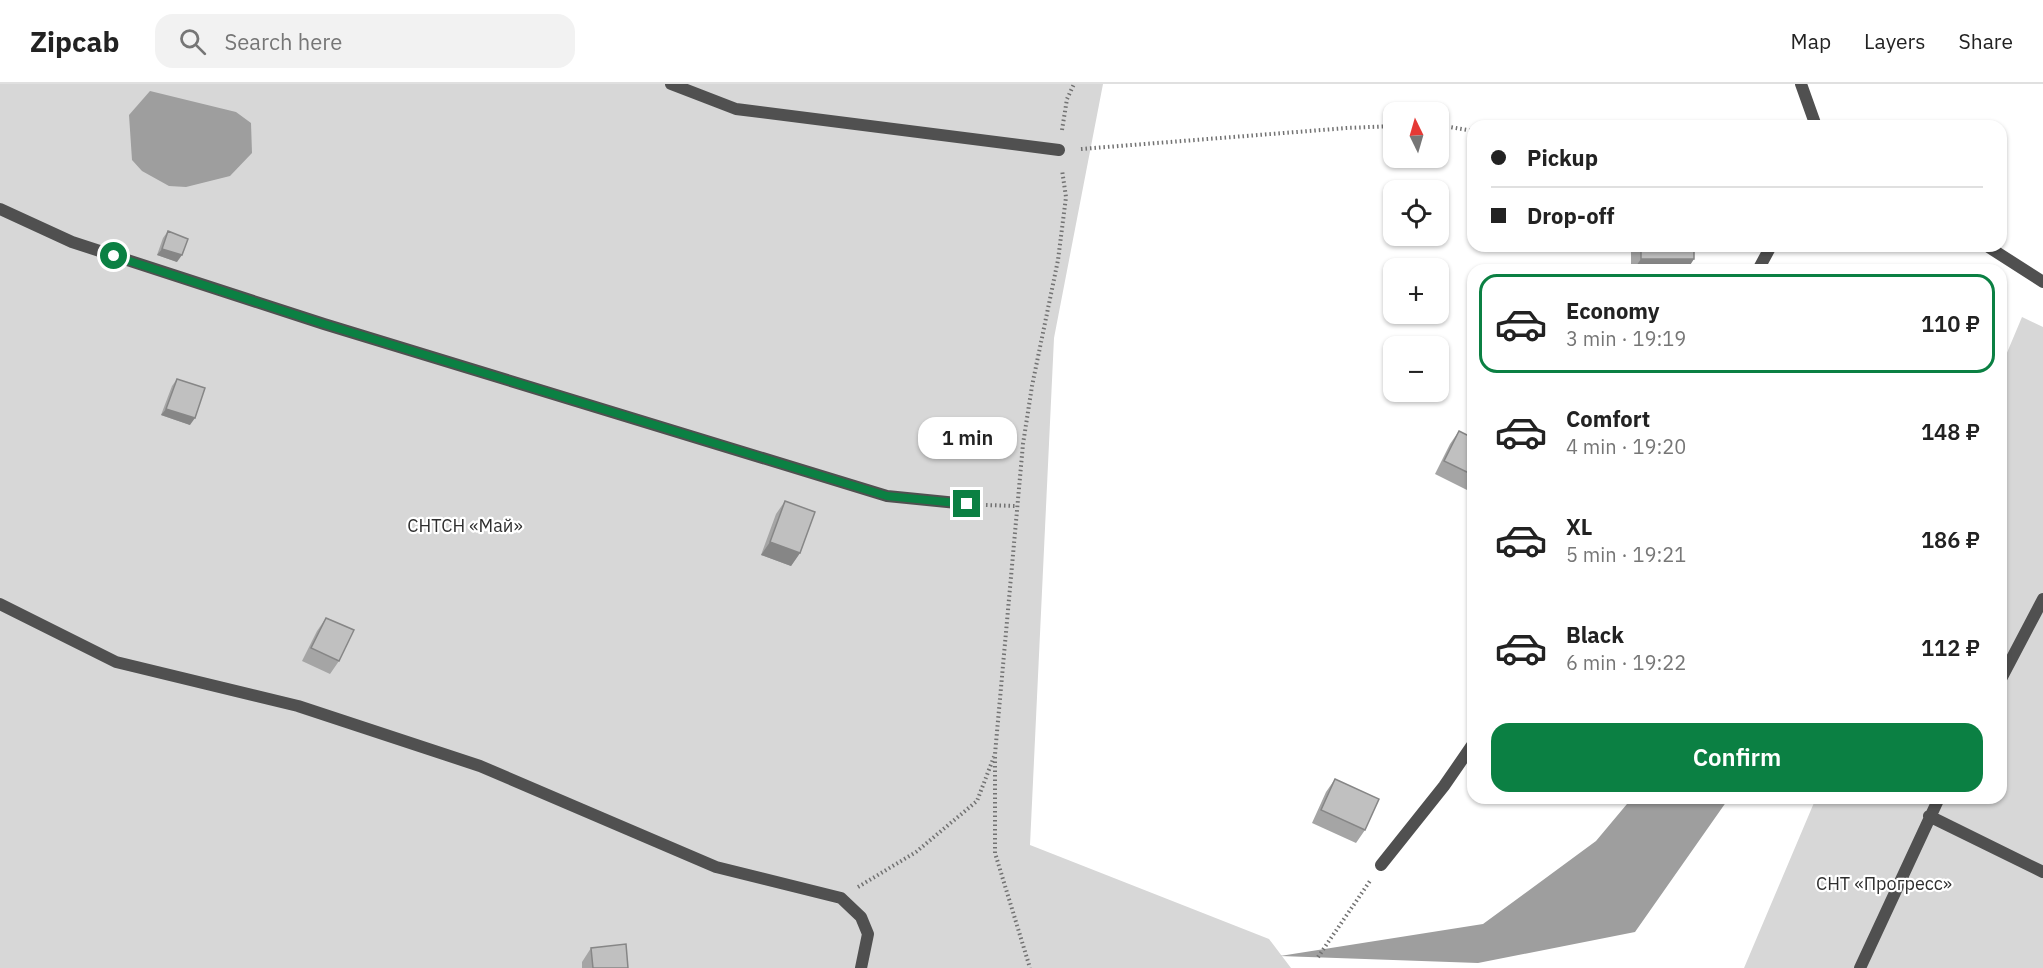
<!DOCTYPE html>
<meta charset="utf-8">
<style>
body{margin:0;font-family:"IBM Plex Sans",sans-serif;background:#f2f2f2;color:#222;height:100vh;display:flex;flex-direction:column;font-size:22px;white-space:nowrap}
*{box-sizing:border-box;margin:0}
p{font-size:20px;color:#767676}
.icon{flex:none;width:33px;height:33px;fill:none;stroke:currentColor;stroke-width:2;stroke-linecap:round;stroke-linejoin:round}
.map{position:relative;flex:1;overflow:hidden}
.panel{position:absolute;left:1467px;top:180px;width:540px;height:540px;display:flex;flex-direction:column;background:#fff;border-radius:18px;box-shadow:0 2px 4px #0004}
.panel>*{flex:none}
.top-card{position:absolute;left:1467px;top:36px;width:540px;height:132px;border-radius:18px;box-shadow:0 2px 4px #0004;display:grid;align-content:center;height:132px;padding:0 24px;background:#fff}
.needle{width:39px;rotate:355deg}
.fabs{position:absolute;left:1383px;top:18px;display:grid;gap:12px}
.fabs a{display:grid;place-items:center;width:66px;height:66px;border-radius:12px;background:#fff;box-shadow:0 2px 4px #0004;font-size:30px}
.end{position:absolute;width:27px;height:27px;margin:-14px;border:8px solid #0b8043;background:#fff;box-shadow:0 0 0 3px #fff}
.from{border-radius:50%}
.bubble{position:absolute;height:42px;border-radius:18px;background:#fff;box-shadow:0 2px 4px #0004;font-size:20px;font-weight:600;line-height:42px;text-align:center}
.top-card b{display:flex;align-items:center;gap:21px;height:57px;font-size:22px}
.top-card b+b{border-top:2px solid #e0e0e0}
.top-card i{width:15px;height:15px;background:#222}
ul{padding:10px 0 0;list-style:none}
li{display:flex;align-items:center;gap:18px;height:99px;margin:0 12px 9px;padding:0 12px;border:3px solid transparent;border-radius:18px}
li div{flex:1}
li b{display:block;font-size:22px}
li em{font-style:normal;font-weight:600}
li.current{border-color:#0b8043}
li>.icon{width:54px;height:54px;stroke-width:1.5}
.action{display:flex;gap:12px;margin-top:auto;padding:12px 24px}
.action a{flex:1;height:69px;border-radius:18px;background:#0b8043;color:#fff;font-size:24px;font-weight:600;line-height:69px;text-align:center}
header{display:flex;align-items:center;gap:36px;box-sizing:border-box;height:84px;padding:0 30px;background:#fff;border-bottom:2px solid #e0e0e0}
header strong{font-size:28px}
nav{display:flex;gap:33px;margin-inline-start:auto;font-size:21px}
.search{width:420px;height:54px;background:#f2f2f2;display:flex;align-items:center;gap:15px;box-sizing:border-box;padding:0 21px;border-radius:18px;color:#767676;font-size:22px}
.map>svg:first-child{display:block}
</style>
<header>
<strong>Zipcab</strong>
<div class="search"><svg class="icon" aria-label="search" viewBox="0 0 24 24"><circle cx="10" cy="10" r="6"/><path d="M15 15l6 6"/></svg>Search here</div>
<nav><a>Map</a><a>Layers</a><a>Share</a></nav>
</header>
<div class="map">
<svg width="2043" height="884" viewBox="0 0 2043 884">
<rect width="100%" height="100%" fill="#fff"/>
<path fill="#d7d7d7" d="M0,0H1103L1054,254L1030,761L1269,855L1291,884H0Z
M2022,233L2043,243V884H1744L1816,714H2001V283Z"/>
<path fill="#9e9e9e" d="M150,7L236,28L251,39L252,69L230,92L186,103L169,102L142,87L132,76L129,31Z
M1632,714H1729L1635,848L1478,879L1280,872L1483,840L1596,757Z"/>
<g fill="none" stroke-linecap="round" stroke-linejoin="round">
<path stroke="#727272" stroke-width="4" stroke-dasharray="1.5 3" stroke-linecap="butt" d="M1438,41L1473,47
M1062,46L1067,15L1074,0
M1081,65L1347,44L1394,42
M986,421L1016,422
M995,673V769L1030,884
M858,803L916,768L977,717L995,670L1023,360L1032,302L1058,176L1066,113L1062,86
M1318,873L1370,797"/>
<path stroke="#505050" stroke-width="12" d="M671,0L736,25L1059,66
M1801,0L1816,42
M0,125L72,158L324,240L887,412L967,420
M1987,162L2043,198
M1758,186L1771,162
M0,520L116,578L298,622L480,682L716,783L841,814L861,833L868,850L861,884
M2001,595L2043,515
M1929,732L2043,788
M1381,781L1444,702L1473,660
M1860,884L1939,714"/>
</g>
<path fill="#a5a5a5" d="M168,147L177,178L157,171L163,154Z
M1631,162H1694L1687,186H1631Z
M177,295L190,341L161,331L172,302Z
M1459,347L1473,354V409L1435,390L1450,360Z
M785,417L800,469L791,482L761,471L776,430Z
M326,534L339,577L330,590L302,577L317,547Z
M1335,695L1365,746L1356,759L1312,739L1326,708Z
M591,864L628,884H582V878Z"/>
<path fill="#868686" d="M162,165L182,171L177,178L157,171Z
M1641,175H1694L1687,186H1633Z
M166,325L195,334L190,341L161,331Z
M770,458L800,469L791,482L761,471Z"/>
<path fill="#c0c0c0" stroke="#868686" stroke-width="1.5" d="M168,147L188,155L182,171L162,165Z
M1641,162H1694V175H1641Z
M177,295L205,304L195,334L166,325Z
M1459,347L1473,354V391L1444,377Z
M785,417L815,428L800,469L770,458Z
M326,534L354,546L339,577L311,564Z
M1335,695L1379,715L1365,746L1321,726Z
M626,860L628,884H593L591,864Z"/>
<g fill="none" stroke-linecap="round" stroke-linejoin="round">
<path stroke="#0b8043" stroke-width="8" d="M114,172L324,240L887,412L967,420"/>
</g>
<g text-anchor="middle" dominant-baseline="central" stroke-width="4.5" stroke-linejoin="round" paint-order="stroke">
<g font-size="18" fill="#2e2e2e" stroke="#fff">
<text x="465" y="441">СНТСН «Май»</text>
<text x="1884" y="799">СНТ «Прогресс»</text>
</g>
</g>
</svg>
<div class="fabs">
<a><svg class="needle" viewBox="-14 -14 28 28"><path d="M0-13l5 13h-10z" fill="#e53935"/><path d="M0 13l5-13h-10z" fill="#767676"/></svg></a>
<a><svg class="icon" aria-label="locate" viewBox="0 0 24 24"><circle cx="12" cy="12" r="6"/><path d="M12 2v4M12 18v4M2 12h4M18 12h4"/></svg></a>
<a>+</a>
<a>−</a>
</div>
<i class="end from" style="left:114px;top:172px"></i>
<i class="end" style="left:967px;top:420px"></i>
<div class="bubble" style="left:918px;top:333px;width:99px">1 min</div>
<div class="top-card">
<b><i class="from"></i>Pickup</b>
<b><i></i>Drop-off</b>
</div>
<section class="panel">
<ul>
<li class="current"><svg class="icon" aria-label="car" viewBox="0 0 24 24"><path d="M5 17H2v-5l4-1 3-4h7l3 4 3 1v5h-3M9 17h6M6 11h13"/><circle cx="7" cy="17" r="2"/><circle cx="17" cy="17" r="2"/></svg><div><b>Economy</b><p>3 min · 19:19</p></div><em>110 ₽</em></li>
<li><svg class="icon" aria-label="car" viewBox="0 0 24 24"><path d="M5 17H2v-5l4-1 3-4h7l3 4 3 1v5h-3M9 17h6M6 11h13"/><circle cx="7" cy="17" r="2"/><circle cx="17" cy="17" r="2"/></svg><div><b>Comfort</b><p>4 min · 19:20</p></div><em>148 ₽</em></li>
<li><svg class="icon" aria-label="car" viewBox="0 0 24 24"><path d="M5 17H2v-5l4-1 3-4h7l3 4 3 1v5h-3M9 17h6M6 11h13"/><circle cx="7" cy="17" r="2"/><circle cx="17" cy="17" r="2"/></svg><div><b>XL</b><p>5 min · 19:21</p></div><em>186 ₽</em></li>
<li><svg class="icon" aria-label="car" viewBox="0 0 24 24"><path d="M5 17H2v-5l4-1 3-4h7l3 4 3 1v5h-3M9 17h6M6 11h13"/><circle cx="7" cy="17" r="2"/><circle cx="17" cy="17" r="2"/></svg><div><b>Black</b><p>6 min · 19:22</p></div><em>112 ₽</em></li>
</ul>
<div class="action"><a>Confirm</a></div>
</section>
</div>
